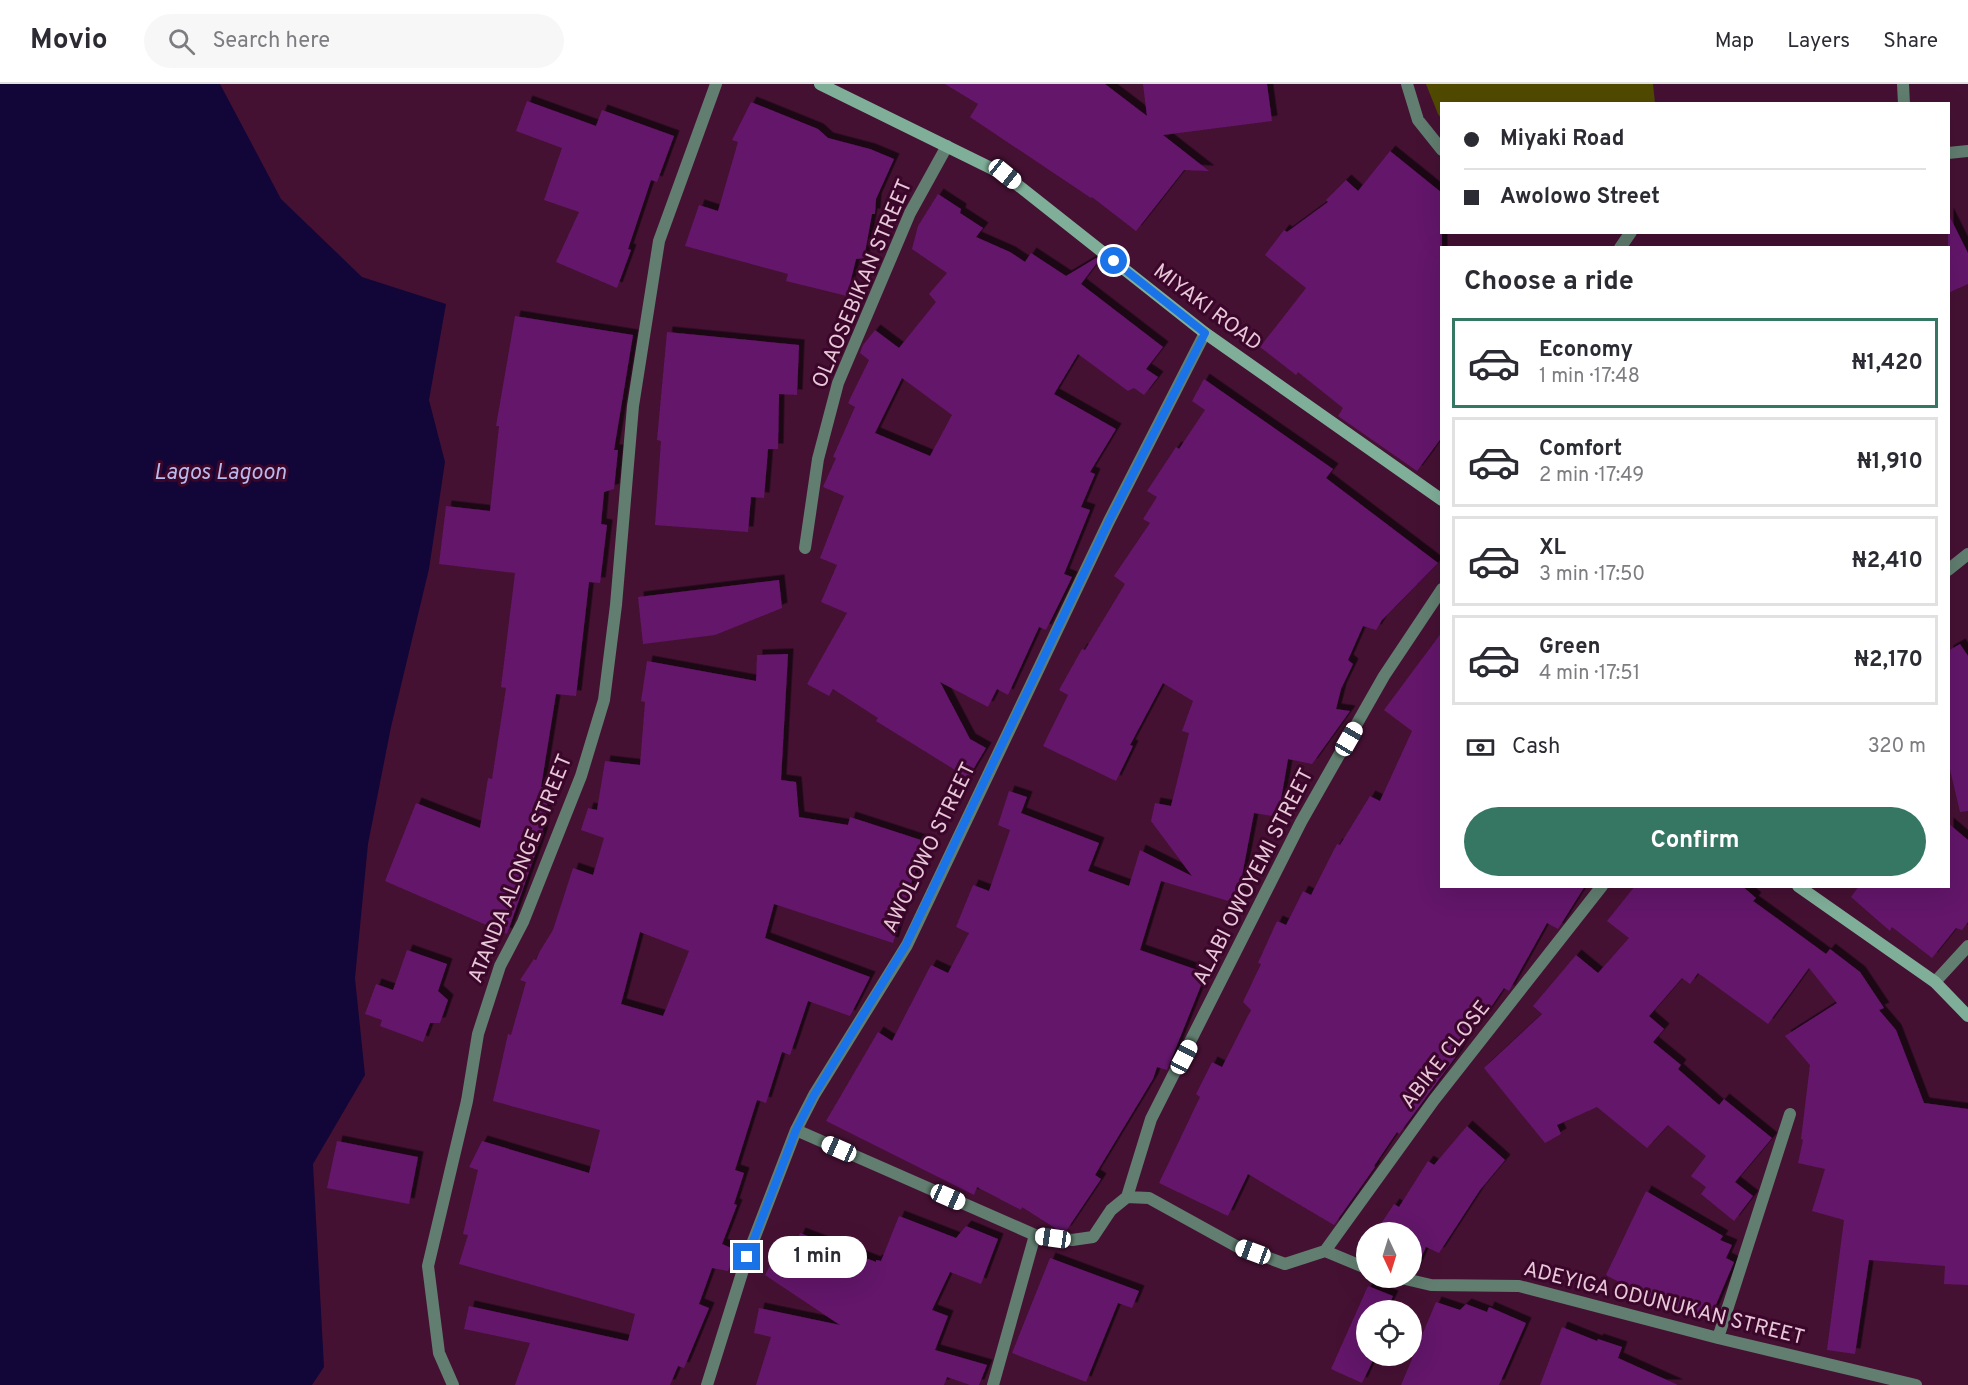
<!DOCTYPE html>
<meta charset="utf-8">
<style>
body{margin:0;font-family:Overpass,sans-serif;background:#f7f7f7;color:#2b2b33;height:100vh;display:flex;flex-direction:column;font-size:22px;white-space:nowrap}
*{box-sizing:border-box;margin:0}
p{font-size:20px;color:#7c7c81}
.icon{flex:none;width:33px;height:33px;fill:none;stroke:currentColor;stroke-width:2;stroke-linecap:round;stroke-linejoin:round}
.map{position:relative;flex:1;overflow:hidden}
.sheet{position:absolute;left:1440px;top:162px;width:510px;height:642px;display:flex;flex-direction:column;background:#fff;border-radius:0px;box-shadow:0 6px 24px #0002}
.sheet>*{flex:none}
.banner{position:absolute;left:1440px;top:18px;width:510px;height:132px;border-radius:0px;box-shadow:0 6px 24px #0002;display:grid;align-content:center;height:132px;padding:0 24px;background:#fff}
.needle{width:39px;rotate:176deg}
.controls{position:absolute;left:1356px;top:1138px;display:grid;gap:12px}
.controls a{display:grid;place-items:center;width:66px;height:66px;border-radius:50%;background:#fff;box-shadow:0 6px 24px #0002;font-size:30px}
.end{position:absolute;width:27px;height:27px;margin:-14px;border:8px solid #1a73e8;background:#fff;box-shadow:0 0 0 3px #fff}
.from{border-radius:50%}
.bubble{position:absolute;height:42px;border-radius:21px;background:#fff;box-shadow:0 6px 24px #0002;font-size:20px;font-weight:700;line-height:42px;text-align:center}
.car{position:absolute;width:18px;height:36px;margin:-18px -9px;border-radius:8px;box-shadow:0 0 4px 2px #0007;background:linear-gradient(#fff 24%,#345 0 40%,#fff 0 76%,#345 0 86%,#fff 0)}
.banner b{display:flex;align-items:center;gap:21px;height:57px;font-size:22px}
.banner b+b{border-top:2px solid #e1e1e2}
.banner i{width:15px;height:15px;background:#2b2b33}
ul{padding:0;list-style:none}
li{display:flex;align-items:center;gap:18px;height:90px;margin:0 12px 9px;padding:0 12px;border:3px solid #e1e1e2;border-radius:0px}
li div{flex:1}
li b{display:block;font-size:22px}
li em{font-style:normal;font-weight:700}
li.selected{border-color:#367764}
li>.icon{width:54px;height:54px;stroke-width:1.5}
h2{padding:0 24px;font-size:27px;line-height:72px}
.pay{display:flex;align-items:center;gap:15px;height:66px;padding:0 24px;font-size:22px}
.pay p{margin-inline-start:auto}
.action{display:flex;gap:12px;margin-top:auto;padding:12px 24px}
.action a{flex:1;height:69px;border-radius:36px;background:#367764;color:#fff;font-size:24px;font-weight:700;line-height:69px;text-align:center}
header{display:flex;align-items:center;gap:36px;box-sizing:border-box;height:84px;padding:0 30px;background:#fff;border-bottom:2px solid #e1e1e2}
header strong{font-size:28px}
nav{display:flex;gap:33px;margin-inline-start:auto;font-size:21px}
.search{width:420px;height:54px;background:#f7f7f7;display:flex;align-items:center;gap:15px;box-sizing:border-box;padding:0 21px;border-radius:33px;color:#7c7c81;font-size:22px}
.map>svg:first-child{display:block}
</style>
<header>
<strong>Movio</strong>
<div class="search"><svg class="icon" aria-label="search" viewBox="0 0 24 24"><circle cx="10" cy="10" r="6"/><path d="M15 15l6 6"/></svg>Search here</div>
<nav><a>Map</a><a>Layers</a><a>Share</a></nav>
</header>
<div class="map">
<svg width="1968" height="1301" viewBox="0 0 1968 1301">
<defs>
<filter id="shadow"><feDropShadow dx="5.5" dy="-5.5" stdDeviation="0" flood-color="#0009"/></filter>
</defs>
<rect width="100%" height="100%" fill="#451133"/>
<path fill="#504a00" d="M1426,0H1653L1655,19L1442,20L1441,34L1438,30Z"/>
<path fill="#120638" d="M0,0H220L281,115L362,193L446,220L429,316L445,378L429,485L391,643L368,760L355,894L365,991L313,1080L324,1283L312,1301H0Z"/>
<path fill="#64156b" fill-rule="evenodd" filter="url(#shadow)" d="M945,0H1105L1147,32L1143,0H1267L1272,37L1163,51L1209,87L1184,86L1136,147L1092,113L1091,114L970,33L978,20Z
M527,17L596,42L602,26L674,52L657,98L651,96L628,165L631,166L617,204L556,178L579,128L544,116L562,64L516,47Z
M751,18L818,45L828,54L870,65L894,75L876,115L875,130H872L864,174L856,175L847,212L786,197L788,190L685,162L699,121L718,127L738,58L732,56Z
M1390,67L1442,109V353L1417,387L1338,332L1343,324L1298,288L1296,291L1260,263L1306,204L1265,171L1284,146L1287,148L1328,118L1326,116L1346,96L1358,107Z
M938,110L961,125L960,129L983,144L976,153L1010,168L1025,178L1031,169L1066,192L1096,174L1099,176L1081,200L1163,263L1146,285L1158,293L1144,311L1134,304L1128,307L1078,270L1054,310L1116,345L1090,388L1095,390L1081,423L1090,426L1064,490L1072,493L1046,546L1039,543L1008,611L997,605L988,623L940,598L970,655L986,664L968,694L876,637L878,634L833,605L829,612L807,600L847,529L821,518L837,481L820,474L844,412L823,403L836,374L833,373L855,323L848,319L869,276L860,269L863,261L875,246L899,264L936,218L929,210L947,189L912,165L918,142ZM902,294L952,331L930,372L875,349Z
M1948,129L1968,169V200L1948,209Z
M515,232L633,251L614,366H618L614,405L604,408L601,440L607,441L600,499L589,498L576,612L556,610L541,703L550,704L542,751L507,850L385,797L416,719L480,744L488,694L492,695L506,604L501,603L515,489L439,480L446,422L490,427L499,342H496Z
M667,248L799,261L797,311L779,310L778,365H768L764,414L751,413L748,448L655,441L661,357L657,356Z
M1204,295L1333,385L1326,394L1438,479L1382,536L1376,546L1363,542L1348,576L1353,580L1341,605L1336,625L1350,627L1312,680L1288,675L1278,733L1254,729L1241,797L1242,821L1161,797L1140,866L1206,889L1167,986L1157,983L1153,995L1095,1091L1101,1095L1066,1147L1058,1146L1022,1123L1021,1126L977,1103L974,1111L826,1037L878,948L892,957L931,881L948,889L969,849L956,843L973,801L989,807L1010,746L998,741L1009,707L1027,713L1021,729L1099,759L1088,787L1129,802L1140,766L1192,792L1151,737L1155,719L1171,722L1189,649L1182,647L1193,617L1163,599L1130,661L1133,662L1116,697L1043,662L1068,611L1059,606L1082,565L1085,566L1125,500L1114,492L1150,439L1143,435L1157,413L1147,407L1176,363L1179,365L1205,326L1192,317Z
M779,496L782,524L715,551L643,560L638,513Z
M1442,548V802H1585L1558,845L1547,839L1509,907L1504,904L1485,932L1480,929L1457,971L1399,1050L1397,1048L1374,1082L1375,1083L1334,1141L1248,1090L1228,1132L1159,1099L1200,1013L1196,1010L1212,978L1222,983L1251,926L1243,918L1261,880L1258,879L1277,837L1286,841L1303,807L1311,811L1337,760L1340,761L1370,712L1380,717L1412,647L1384,626Z
M1960,560L1968,572V727L1960,728L1948,677V567Z
M788,570L781,696L796,698L799,733L848,741L850,733L924,757L893,859L774,820L765,854L870,893L850,932L808,917L790,971L782,968L766,1019L757,1016L735,1086L744,1089L734,1120L737,1121L722,1160L736,1166L728,1187L712,1184L699,1220L709,1224L684,1284L678,1282L670,1301H515L530,1259L464,1245L469,1222L628,1257L635,1230L459,1180L468,1151L463,1150L478,1086L469,1083L482,1057L589,1089L600,1046L493,1017L508,950L511,951L526,898L520,896L534,875L536,876L540,867L553,846L573,784L593,791L604,754L581,746L588,724L597,726L605,677L640,681L645,618L641,617L647,577L756,597L757,571ZM640,848L689,867L663,932L621,920Z
M1948,739L1968,756V838L1962,846L1956,844L1932,874L1892,843L1890,847L1851,813L1859,802H1948Z
M1635,802H1742L1756,814L1753,817L1826,870L1830,865L1860,888L1884,924L1879,926L1896,946L1924,1019L1968,1025V1201L1944,1200L1945,1182L1869,1176L1855,1270L1827,1266L1844,1136L1812,1127L1825,1085L1798,1079L1803,1056L1801,1055L1810,981L1785,952L1837,919L1809,884L1768,940L1698,889L1690,900L1682,894L1649,932L1664,945L1653,958L1681,981L1678,985L1719,1021L1724,1015L1772,1054L1735,1098L1753,1112L1734,1137L1701,1110L1706,1103L1691,1092L1706,1072L1668,1041L1647,1064L1597,1023L1557,1041L1561,1050L1545,1059L1484,984L1542,930L1533,922L1576,871L1598,889L1629,854L1607,837Z
M407,866L447,880L438,907L448,916L440,939H430L423,958L380,942L382,936L365,930L376,900L393,906Z
M1467,1042L1505,1076L1480,1106L1439,1169L1426,1163L1414,1189L1412,1188V1149H1375L1394,1120L1399,1123L1428,1077L1434,1081Z
M337,1057L418,1073L409,1120L327,1104Z
M1646,1107L1723,1152L1720,1156L1732,1161L1726,1174L1734,1178L1709,1237L1641,1210L1606,1191Z
M899,1132L956,1154L966,1142L998,1155L981,1200L950,1188L932,1226L948,1232L935,1266L987,1281L979,1301H970L947,1293L944,1301H756L771,1253L754,1249L759,1224L840,1241L765,1191L783,1158L794,1163L800,1149L876,1178V1176L881,1177Z
M1050,1174L1139,1207L1132,1224L1118,1219L1086,1298L1012,1269Z
M1368,1202L1393,1212L1386,1227H1366V1272H1375L1362,1299L1331,1285Z
M1436,1218L1460,1226L1466,1220L1487,1228L1489,1223L1526,1239L1499,1301H1401Z
M1562,1243L1597,1257L1598,1255L1622,1263L1618,1274L1678,1301H1540Z"/>
<g fill="none" stroke-linecap="round" stroke-linejoin="round">
<path stroke="#617e70" stroke-width="12" d="M1407,0L1418,36L1442,66
M1903,0L1904,20
M1948,69L1968,67
M1620,164L1631,148
M805,464L818,375L838,299L910,129L947,62
M1948,486L1968,470
M1935,898L1968,862
M796,1046L1035,1151L1072,1156L1093,1153L1111,1126L1127,1113L1149,1114L1236,1162L1285,1180L1325,1167L1366,1184
M1127,1113L1151,1035L1301,738L1384,592L1442,505
M1325,1167L1434,1016L1602,802
M1401,1194L1431,1201L1519,1202L1718,1254L1916,1301
M1718,1254L1790,1030
M453,1301L439,1269L428,1182L467,1017L478,950L500,882L523,838L581,692L604,616L616,521L633,322L659,157L716,0
M707,1301L747,1173L796,1046L814,1011L907,861L1109,437L1205,249
M993,1301L1035,1151"/>
<path stroke="#7faf99" stroke-width="12" d="M820,0L1005,91L1205,249L1442,416
M1798,802L1935,898L1968,932"/>
</g>
<g fill="none" stroke-linecap="round" stroke-linejoin="round">
<path stroke="#1a73e8" stroke-width="8" d="M747,1173L796,1046L814,1011L906,861L1109,437L1205,249L1114,177"/>
</g>
<g text-anchor="middle" dominant-baseline="central" stroke-width="6" stroke-linejoin="round" paint-order="stroke">
<g font-size="21" fill="#e8c7d9" stroke="#3a0629">
<text transform="translate(863 200) rotate(-67)">OLAOSEBIKAN STREET</text>
<text transform="translate(1207 224) rotate(37)">MIYAKI ROAD</text>
<text transform="translate(930 764) rotate(-64)">AWOLOWO STREET</text>
<text transform="translate(521 785) rotate(-68)">ATANDA ALONGE STREET</text>
<text transform="translate(1254 793) rotate(-63)">ALABI OWOYEMI STREET</text>
<text transform="translate(1446 971) rotate(-52)">ABIKE CLOSE</text>
<text transform="translate(1664 1220) rotate(14)">ADEYIGA ODUNUKAN STREET</text>
</g>
<g font-size="22" font-style="italic" fill="#b8b9ec" stroke="#3a0629">
<text x="220" y="389">Lagos Lagoon</text>
</g>
</g>
</svg>
<div class="controls">
<a><svg class="needle" viewBox="-14 -14 28 28"><path d="M0-13l5 13h-10z" fill="#e53935"/><path d="M0 13l5-13h-10z" fill="#7c7c81"/></svg></a>
<a><svg class="icon" aria-label="locate" viewBox="0 0 24 24"><circle cx="12" cy="12" r="6"/><path d="M12 2v4M12 18v4M2 12h4M18 12h4"/></svg></a>
</div>
<i class="end from" style="left:1114px;top:177px"></i>
<i class="end" style="left:747px;top:1173px"></i>
<div class="bubble" style="left:768px;top:1152px;width:99px">1 min</div>
<i class="car" style="left:1005px;top:90px;rotate:129deg"></i>
<i class="car" style="left:1349px;top:655px;rotate:30deg"></i>
<i class="car" style="left:1184px;top:973px;rotate:28deg"></i>
<i class="car" style="left:839px;top:1065px;rotate:294deg"></i>
<i class="car" style="left:948px;top:1113px;rotate:114deg"></i>
<i class="car" style="left:1053px;top:1154px;rotate:278deg"></i>
<i class="car" style="left:1253px;top:1168px;rotate:290deg"></i>
<div class="banner">
<b><i class="from"></i>Miyaki Road</b>
<b><i></i>Awolowo Street</b>
</div>
<section class="sheet">
<h2>Choose a ride</h2>
<ul>
<li class="selected"><svg class="icon" aria-label="car" viewBox="0 0 24 24"><path d="M5 17H2v-5l4-1 3-4h7l3 4 3 1v5h-3M9 17h6M6 11h13"/><circle cx="7" cy="17" r="2"/><circle cx="17" cy="17" r="2"/></svg><div><b>Economy</b><p>1 min · 17:48</p></div><em>₦1,420</em></li>
<li><svg class="icon" aria-label="car" viewBox="0 0 24 24"><path d="M5 17H2v-5l4-1 3-4h7l3 4 3 1v5h-3M9 17h6M6 11h13"/><circle cx="7" cy="17" r="2"/><circle cx="17" cy="17" r="2"/></svg><div><b>Comfort</b><p>2 min · 17:49</p></div><em>₦1,910</em></li>
<li><svg class="icon" aria-label="car" viewBox="0 0 24 24"><path d="M5 17H2v-5l4-1 3-4h7l3 4 3 1v5h-3M9 17h6M6 11h13"/><circle cx="7" cy="17" r="2"/><circle cx="17" cy="17" r="2"/></svg><div><b>XL</b><p>3 min · 17:50</p></div><em>₦2,410</em></li>
<li><svg class="icon" aria-label="car" viewBox="0 0 24 24"><path d="M5 17H2v-5l4-1 3-4h7l3 4 3 1v5h-3M9 17h6M6 11h13"/><circle cx="7" cy="17" r="2"/><circle cx="17" cy="17" r="2"/></svg><div><b>Green</b><p>4 min · 17:51</p></div><em>₦2,170</em></li>
</ul>
<div class="pay"><svg class="icon" aria-label="cash" viewBox="0 0 24 24"><path d="M3 7h18v10H3z"/><circle cx="12" cy="12" r="2"/></svg>Cash<p>320 m</p></div>
<div class="action"><a>Confirm</a></div>
</section>
</div>
